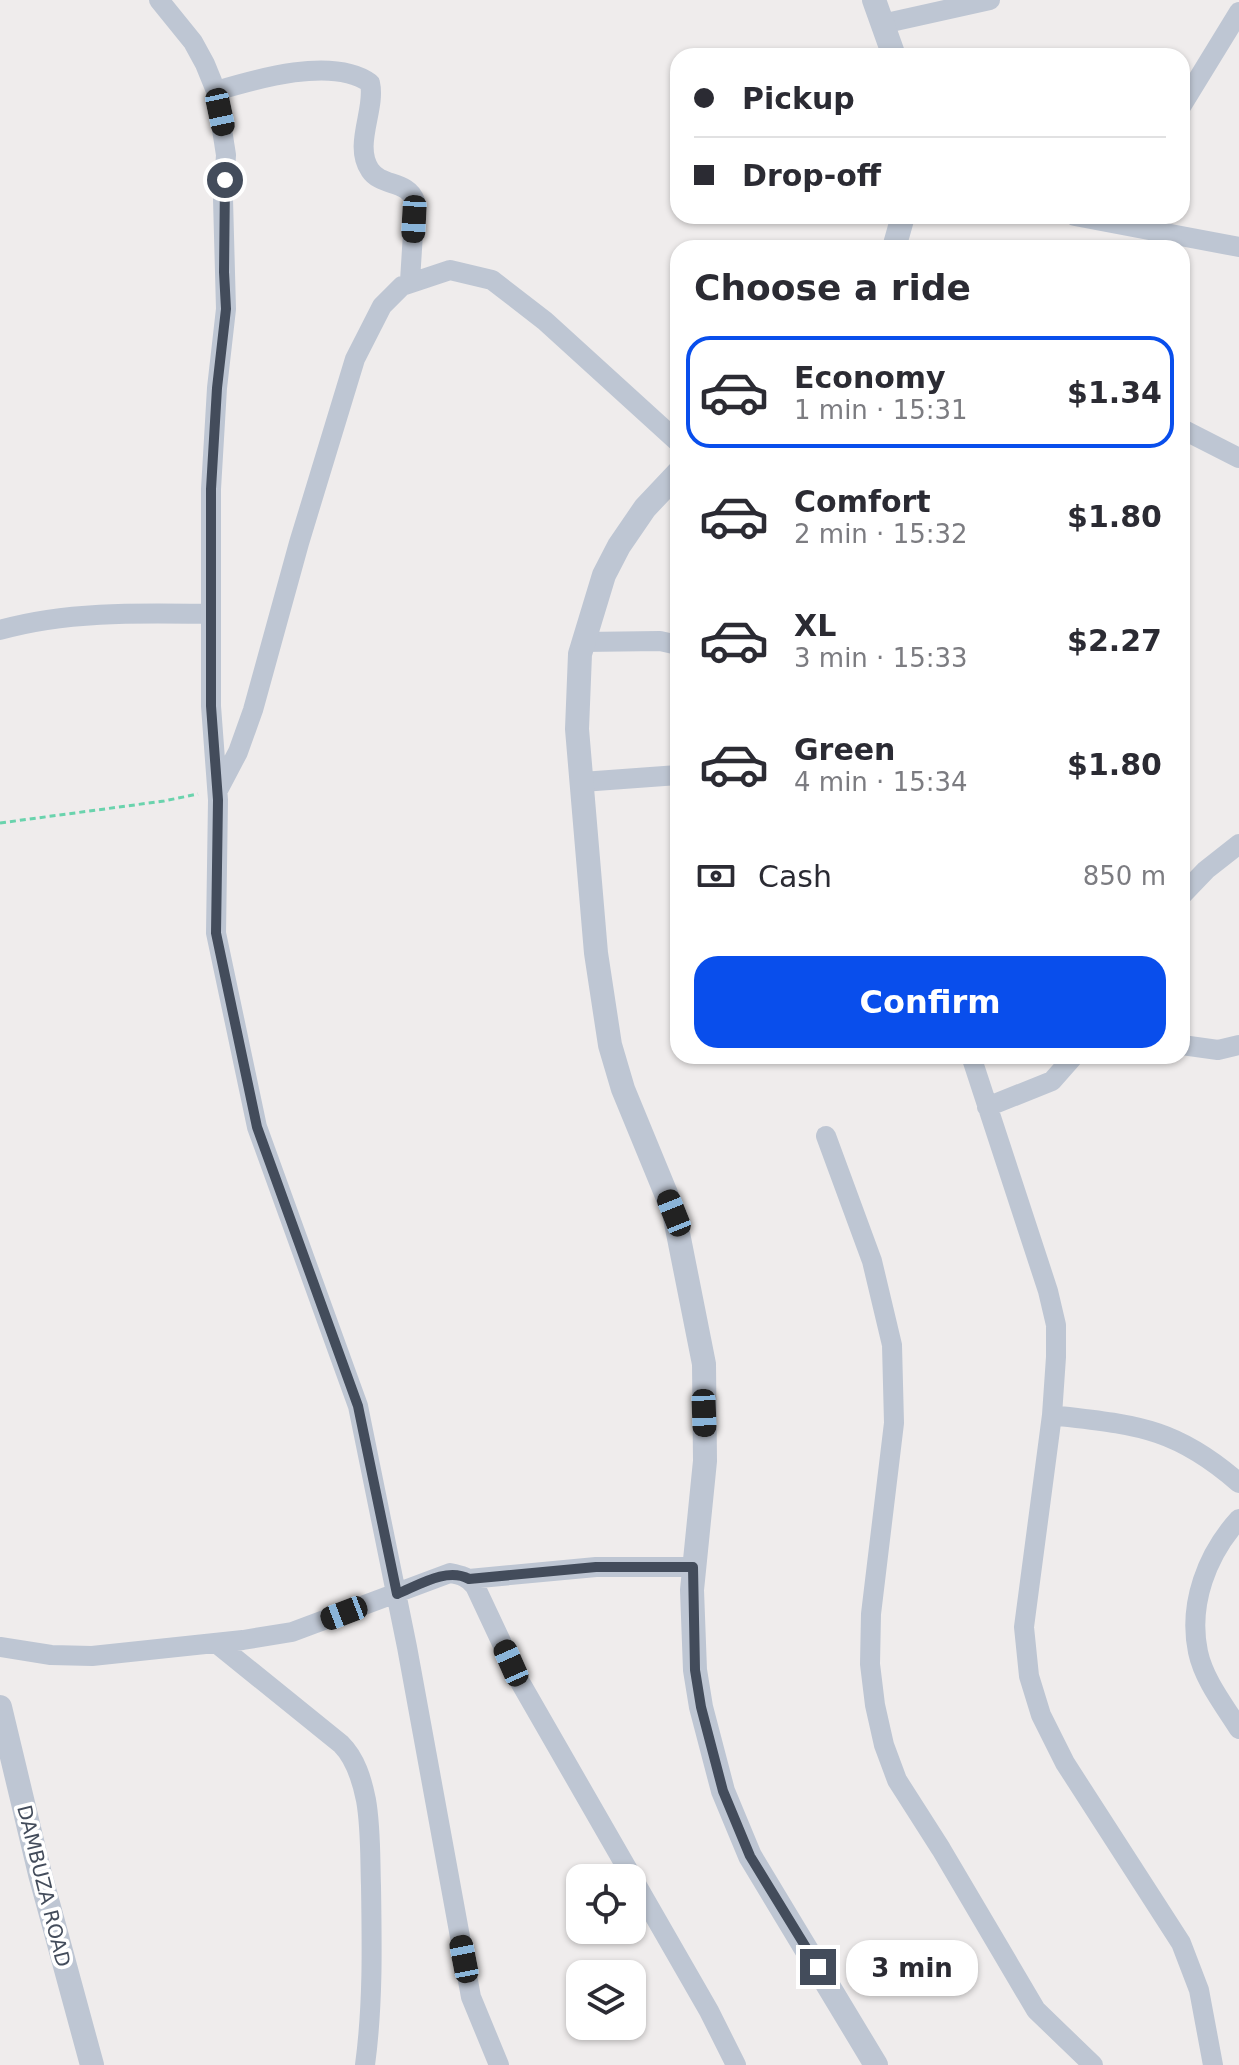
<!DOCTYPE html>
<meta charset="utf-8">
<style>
body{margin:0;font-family:"DejaVu Sans",sans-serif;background:#f2f2f3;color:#2b2b33;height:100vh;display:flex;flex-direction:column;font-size:30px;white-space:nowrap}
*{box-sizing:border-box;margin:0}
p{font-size:26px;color:#7c7c81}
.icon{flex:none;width:44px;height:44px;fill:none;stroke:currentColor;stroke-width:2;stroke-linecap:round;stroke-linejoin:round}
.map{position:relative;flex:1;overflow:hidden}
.drawer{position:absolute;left:670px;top:240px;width:520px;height:824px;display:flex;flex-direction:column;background:#fff;border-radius:24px;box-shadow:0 2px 6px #0004}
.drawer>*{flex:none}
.guide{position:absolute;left:670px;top:48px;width:520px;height:176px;border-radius:24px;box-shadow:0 2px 6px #0004;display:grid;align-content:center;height:176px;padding:0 24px;background:#fff}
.controls{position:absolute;left:566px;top:1864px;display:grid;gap:16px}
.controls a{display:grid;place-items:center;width:80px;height:80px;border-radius:16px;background:#fff;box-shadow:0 2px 6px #0004;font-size:40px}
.end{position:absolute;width:36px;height:36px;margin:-18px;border:10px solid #434c5b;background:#fff;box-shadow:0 0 0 4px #fff}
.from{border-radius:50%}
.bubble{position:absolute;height:56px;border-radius:24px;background:#fff;box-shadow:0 2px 6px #0004;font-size:26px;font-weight:800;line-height:56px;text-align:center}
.car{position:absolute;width:24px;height:48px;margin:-24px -12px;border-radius:10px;box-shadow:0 0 6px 2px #0007;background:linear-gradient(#222 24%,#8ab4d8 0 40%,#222 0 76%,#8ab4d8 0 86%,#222 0)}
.guide b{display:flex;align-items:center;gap:28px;height:76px;font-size:30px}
.guide b+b{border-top:2px solid #e1e1e2}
.guide i{width:20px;height:20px;background:#2b2b33}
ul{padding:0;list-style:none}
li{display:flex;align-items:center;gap:24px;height:112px;margin:0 16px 12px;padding:0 8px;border:4px solid transparent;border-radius:24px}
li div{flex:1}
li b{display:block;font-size:30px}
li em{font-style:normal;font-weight:800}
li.current{border-color:#094eec}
li>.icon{width:72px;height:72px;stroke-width:1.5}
h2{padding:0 24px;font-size:36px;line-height:96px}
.pay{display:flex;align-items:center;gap:20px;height:88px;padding:0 24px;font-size:30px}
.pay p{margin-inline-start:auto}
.action{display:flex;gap:16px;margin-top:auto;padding:16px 24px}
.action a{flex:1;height:92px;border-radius:24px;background:#094eec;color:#fff;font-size:32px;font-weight:800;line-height:92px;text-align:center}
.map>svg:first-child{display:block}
</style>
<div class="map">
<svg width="1239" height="2065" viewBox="0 0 1239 2065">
<rect width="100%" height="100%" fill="#efecec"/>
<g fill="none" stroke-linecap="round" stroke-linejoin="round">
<path stroke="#6ad3ad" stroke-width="3" stroke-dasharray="6 4" stroke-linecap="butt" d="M0,823L164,801L198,794"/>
<path stroke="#bec6d3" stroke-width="20" d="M159,0L193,42L205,64L216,91L226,155L223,199L226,309L217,388L211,489V706L218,800L216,933L257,1127L358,1406L407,1647L471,1997L499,2065
M882,24L990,0
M216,91C256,79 333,56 370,83C376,109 353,145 370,170C381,187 408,180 415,201L410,281
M1182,105L1239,12
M1075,216L1239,247
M1182,429L1239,458
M0,630C67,611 141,613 210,614
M583,642L660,641L678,645
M582,782L678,775
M218,790L238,752L253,710L299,543L355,359L382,306L402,286L450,270L492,280L545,321L678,442
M1182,895L1206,870L1239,844
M1182,1045L1218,1050L1239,1045
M971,1056L1048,1291L1056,1325V1357L1052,1415L1024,1627L1029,1676L1041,1715L1065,1763L1181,1943L1199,1990L1213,2065
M987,1107L1052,1081L1074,1056
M826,1136L872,1261L892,1345L894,1423L871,1614L870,1664L875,1705L884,1745L897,1780L941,1849L1036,2010L1093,2065
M1052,1415C1134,1425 1174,1426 1239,1483
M1239,1519C1207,1554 1188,1604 1198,1652C1204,1680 1224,1705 1239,1729
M469,1579L596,1567H693
M216,1643L341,1744C356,1759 362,1780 366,1800C371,1828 370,1858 371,1886C372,1946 373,2006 365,2065
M0,1647L51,1655L92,1656L243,1640L292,1632L450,1573C461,1575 468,1577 475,1586L520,1682L709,2011L736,2065"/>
<path stroke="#bec6d3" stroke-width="24" d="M874,0L894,56
M894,248L903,216
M678,473L645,508L619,546L604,575L580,654L577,729L596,953L610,1045L623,1089L674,1213L704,1364L705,1461L692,1590L695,1670L701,1707L723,1791L750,1856L876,2065
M0,1707L40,1874L92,2065"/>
</g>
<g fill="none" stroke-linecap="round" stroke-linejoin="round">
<path stroke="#434c5b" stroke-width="10" d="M225,180L224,272L226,309L217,388L211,489V706L218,800L216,933L257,1127L358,1406L397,1594C419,1585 447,1567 469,1579L596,1567H693L695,1670L701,1707L723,1791L750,1856L818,1967"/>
</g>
<g text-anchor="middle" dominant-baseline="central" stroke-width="7" stroke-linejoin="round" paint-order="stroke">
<g font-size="20" fill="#434c5b" stroke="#fff">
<text transform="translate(44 1886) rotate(76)">DAMBUZA ROAD</text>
</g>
</g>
</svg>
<div class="controls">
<a><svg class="icon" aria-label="locate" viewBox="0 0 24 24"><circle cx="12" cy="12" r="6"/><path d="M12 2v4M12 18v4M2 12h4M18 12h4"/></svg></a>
<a><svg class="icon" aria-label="layers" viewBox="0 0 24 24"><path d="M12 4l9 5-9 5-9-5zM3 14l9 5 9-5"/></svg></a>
</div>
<i class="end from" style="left:225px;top:180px"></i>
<i class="end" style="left:818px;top:1967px"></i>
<div class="bubble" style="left:846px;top:1940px;width:132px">3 min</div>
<i class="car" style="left:220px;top:112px;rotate:168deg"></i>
<i class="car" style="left:414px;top:219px;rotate:183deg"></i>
<i class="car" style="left:674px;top:1213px;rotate:338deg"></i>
<i class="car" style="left:704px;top:1413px;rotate:178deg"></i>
<i class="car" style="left:344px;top:1613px;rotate:249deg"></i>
<i class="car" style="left:511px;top:1663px;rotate:336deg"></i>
<i class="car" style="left:464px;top:1959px;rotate:349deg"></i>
<div class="guide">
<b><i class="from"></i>Pickup</b>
<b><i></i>Drop-off</b>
</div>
<section class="drawer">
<h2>Choose a ride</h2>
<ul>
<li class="current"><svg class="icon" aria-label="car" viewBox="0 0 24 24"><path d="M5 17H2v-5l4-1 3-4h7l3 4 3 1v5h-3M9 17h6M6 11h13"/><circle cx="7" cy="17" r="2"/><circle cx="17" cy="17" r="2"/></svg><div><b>Economy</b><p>1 min · 15:31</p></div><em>$1.34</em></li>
<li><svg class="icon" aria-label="car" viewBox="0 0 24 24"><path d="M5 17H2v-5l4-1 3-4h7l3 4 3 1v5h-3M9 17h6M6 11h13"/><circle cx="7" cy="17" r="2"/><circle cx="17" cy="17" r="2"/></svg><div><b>Comfort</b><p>2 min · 15:32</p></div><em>$1.80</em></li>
<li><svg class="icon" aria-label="car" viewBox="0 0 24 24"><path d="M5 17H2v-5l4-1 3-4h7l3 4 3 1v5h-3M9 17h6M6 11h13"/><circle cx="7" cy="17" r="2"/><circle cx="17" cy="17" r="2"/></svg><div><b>XL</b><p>3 min · 15:33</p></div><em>$2.27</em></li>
<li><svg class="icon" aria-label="car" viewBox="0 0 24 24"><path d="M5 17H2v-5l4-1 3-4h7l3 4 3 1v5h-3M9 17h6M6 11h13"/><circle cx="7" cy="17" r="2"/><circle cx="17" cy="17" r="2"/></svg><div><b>Green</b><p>4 min · 15:34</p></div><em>$1.80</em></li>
</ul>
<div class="pay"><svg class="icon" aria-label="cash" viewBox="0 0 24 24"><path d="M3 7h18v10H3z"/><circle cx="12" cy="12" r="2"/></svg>Cash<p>850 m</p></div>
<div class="action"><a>Confirm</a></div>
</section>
</div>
